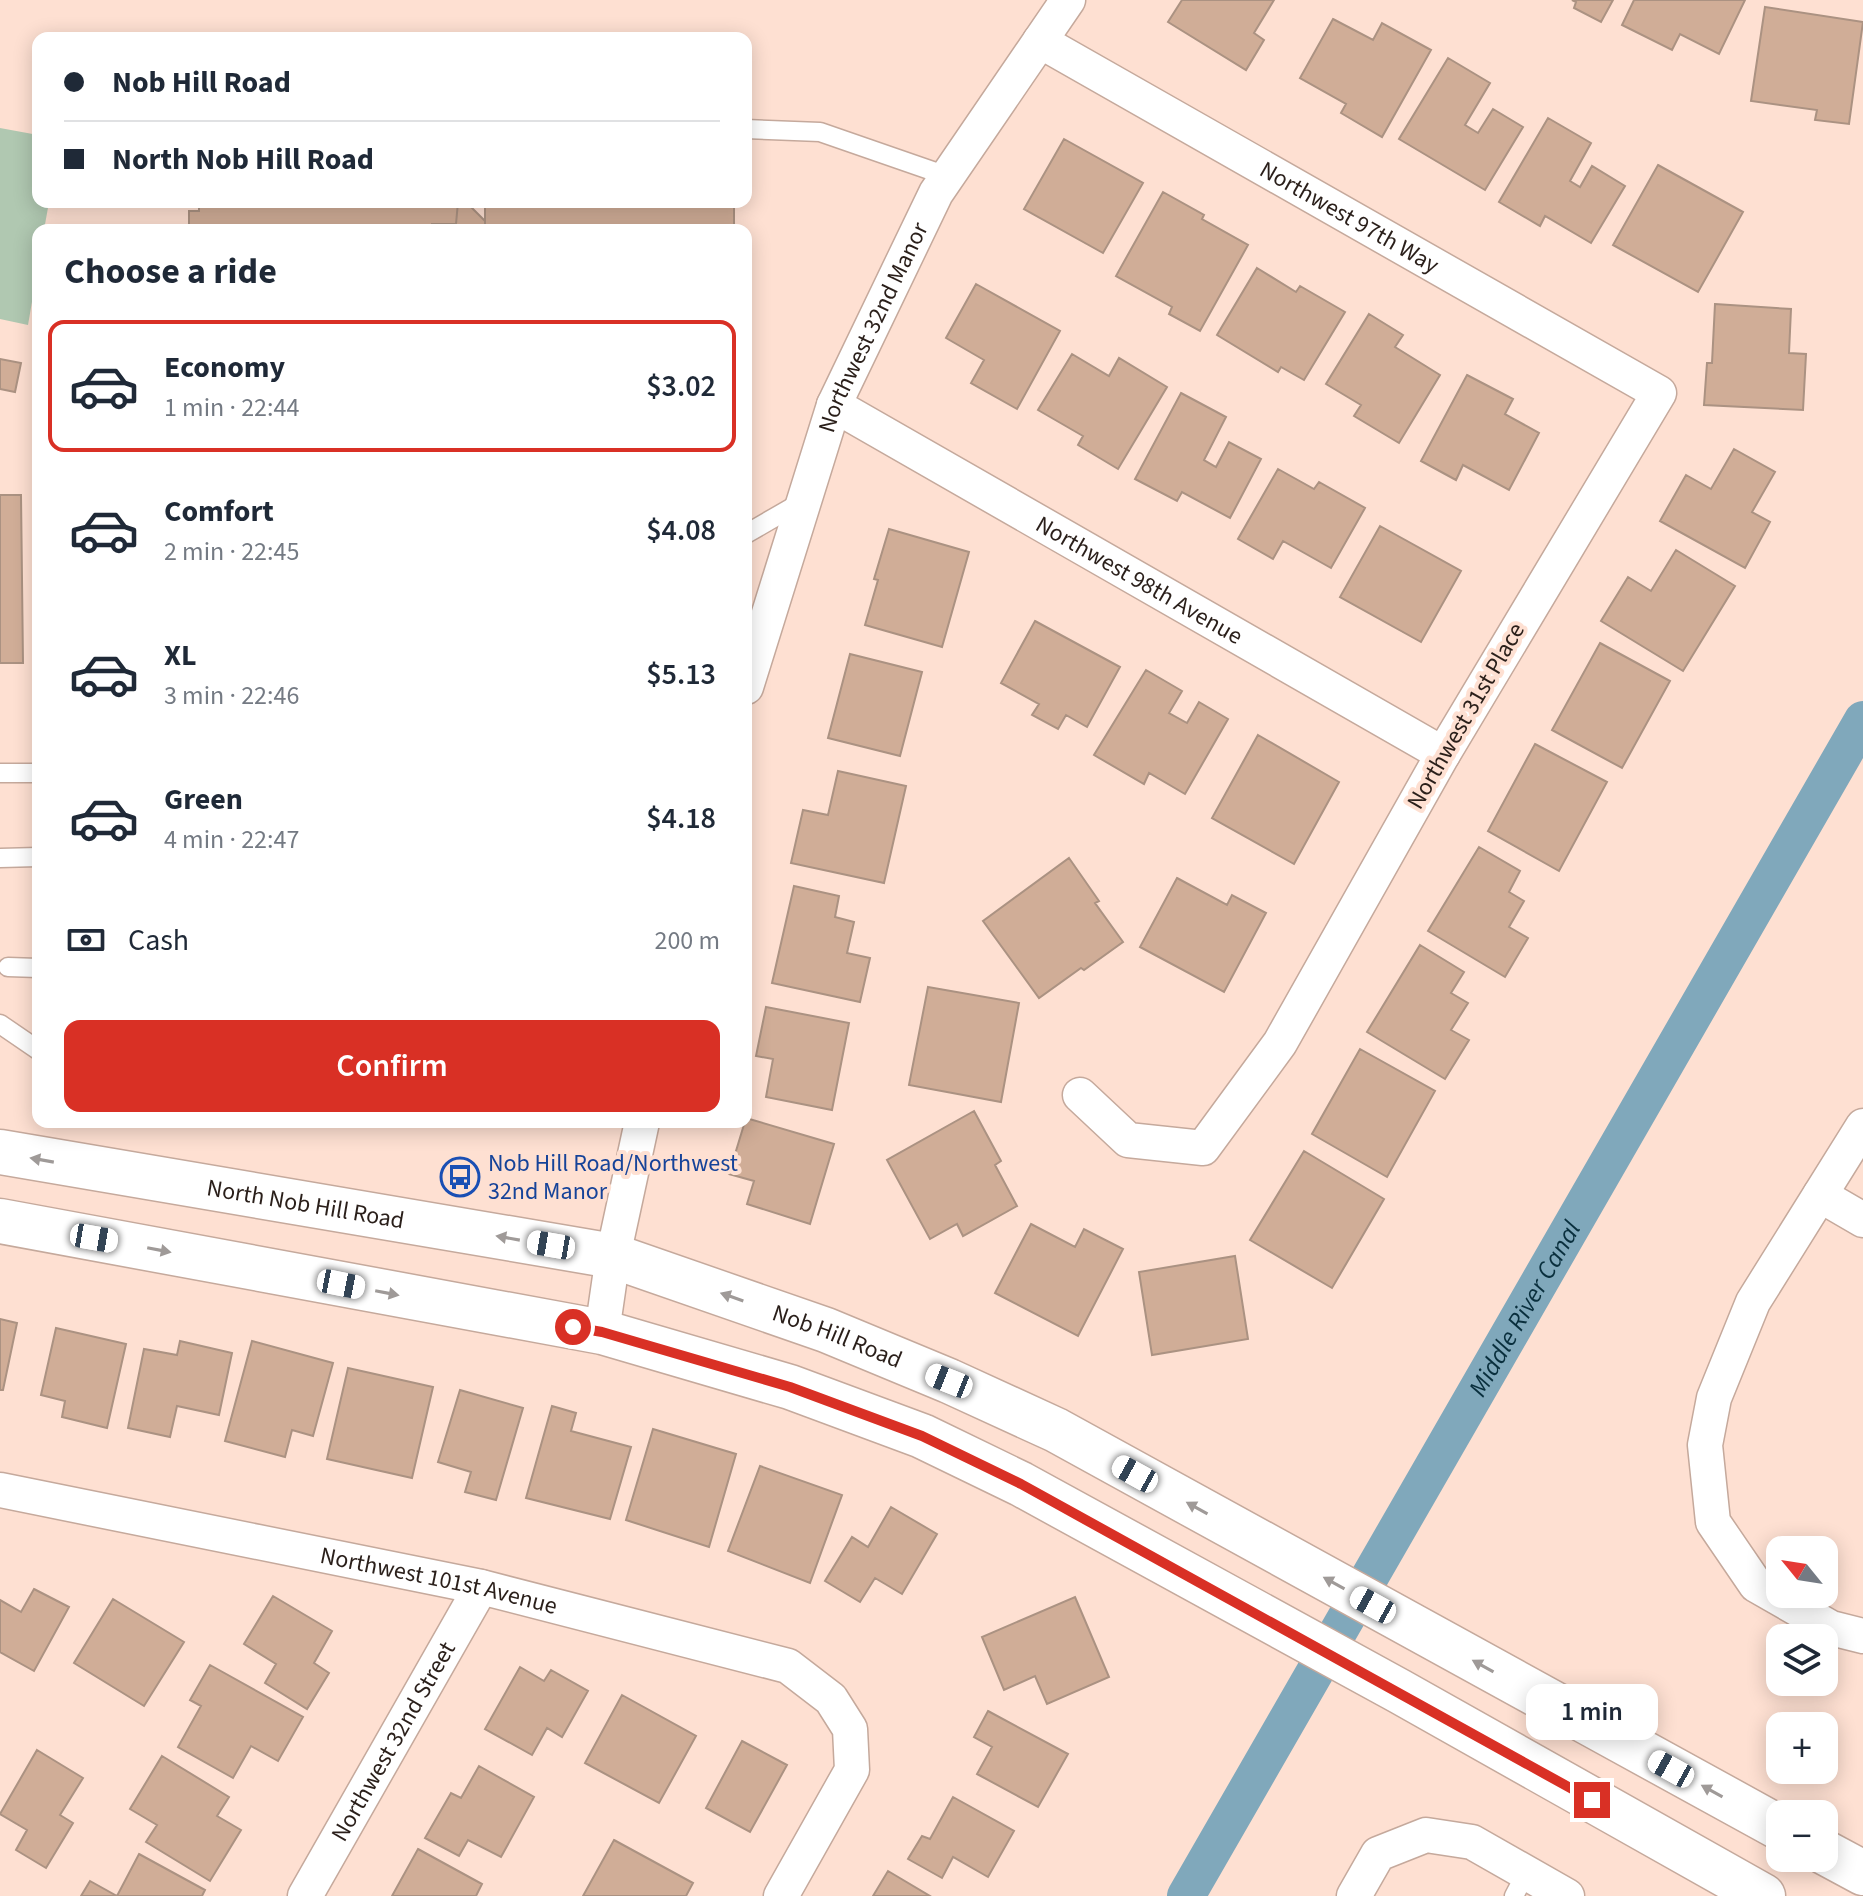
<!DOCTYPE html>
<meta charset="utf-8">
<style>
body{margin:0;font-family:"Source Sans 3",sans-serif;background:#f6f6f7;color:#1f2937;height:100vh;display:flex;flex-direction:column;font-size:30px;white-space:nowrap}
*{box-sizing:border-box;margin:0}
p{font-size:26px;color:#747a83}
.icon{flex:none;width:44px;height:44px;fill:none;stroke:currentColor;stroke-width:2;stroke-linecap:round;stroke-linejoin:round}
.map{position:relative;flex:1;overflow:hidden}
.details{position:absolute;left:32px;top:224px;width:720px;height:904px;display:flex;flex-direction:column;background:#fff;border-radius:16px;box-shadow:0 4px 20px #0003}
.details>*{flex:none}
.banner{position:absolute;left:32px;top:32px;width:720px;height:176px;border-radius:16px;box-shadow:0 4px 20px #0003;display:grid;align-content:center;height:176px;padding:0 32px;background:#fff}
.needle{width:52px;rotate:300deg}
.fabs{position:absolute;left:1766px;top:1536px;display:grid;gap:16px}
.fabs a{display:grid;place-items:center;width:72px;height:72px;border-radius:16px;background:#fff;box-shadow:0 4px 20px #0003;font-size:40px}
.end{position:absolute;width:36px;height:36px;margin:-18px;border:10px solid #d93025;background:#fff;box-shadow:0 0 0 4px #fff}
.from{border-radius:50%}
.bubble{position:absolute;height:56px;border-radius:16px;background:#fff;box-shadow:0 4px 20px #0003;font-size:26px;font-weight:600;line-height:56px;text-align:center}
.car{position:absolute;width:24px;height:48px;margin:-24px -12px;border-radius:10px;box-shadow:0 0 6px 2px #0007;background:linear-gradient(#fff 24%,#345 0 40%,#fff 0 76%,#345 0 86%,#fff 0)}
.banner b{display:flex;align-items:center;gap:28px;height:76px;font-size:30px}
.banner b+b{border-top:2px solid #e0e1e3}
.banner i{width:20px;height:20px;background:#1f2937}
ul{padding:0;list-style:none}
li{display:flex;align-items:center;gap:24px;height:132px;margin:0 16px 12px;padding:0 16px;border:4px solid transparent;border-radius:16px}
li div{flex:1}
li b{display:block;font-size:30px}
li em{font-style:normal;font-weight:600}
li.selected{border-color:#d93025}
li>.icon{width:72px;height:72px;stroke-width:1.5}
h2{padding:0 32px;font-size:36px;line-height:96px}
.pay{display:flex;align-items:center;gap:20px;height:88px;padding:0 32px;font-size:30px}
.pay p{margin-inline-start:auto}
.action{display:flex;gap:16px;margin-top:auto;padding:16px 32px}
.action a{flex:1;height:92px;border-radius:16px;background:#d93025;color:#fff;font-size:32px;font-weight:600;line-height:92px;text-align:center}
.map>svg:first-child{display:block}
</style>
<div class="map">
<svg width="1863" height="1896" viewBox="0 0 1863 1896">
<rect width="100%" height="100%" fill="#fee0d2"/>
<path fill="#b0c8b1" d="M0,128L38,135V202H49L44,230H38V267L28,325L0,319Z"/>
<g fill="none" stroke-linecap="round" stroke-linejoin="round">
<path stroke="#80a8bb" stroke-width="38" id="s1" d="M1186,1896L1863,720"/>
</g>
<path fill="#d0ad97" stroke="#ab9282" stroke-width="2" d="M1182,0H1274L1254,33L1264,40L1246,70L1168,22Z
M1572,0H1613L1601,22L1574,8L1576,2Z
M1634,0H1745L1719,54L1680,34L1672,50L1622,25Z
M1765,7L1863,22L1849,124L1815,120L1817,110L1751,101Z
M1333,19L1373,40L1382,23L1431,50L1382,137L1341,113L1346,104L1300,78Z
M1448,58L1490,83L1465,125L1478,133L1493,109L1523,127L1485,190L1399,139Z
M1548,118L1591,143L1570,181L1580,187L1592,166L1625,186L1591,243L1545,216L1540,226L1499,202Z
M1064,139L1143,183L1103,253L1024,209Z
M1658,165L1743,212L1698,292L1613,245Z
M1163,192L1204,215L1202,219L1248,245L1200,331L1169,314L1172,307L1116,276Z
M214,202H458L456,224H432V230H189V211H199V206L214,205Z
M458,202H466L485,221V230H432V224H456Z
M485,202H734V230H485Z
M1257,268L1296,292L1300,286L1345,312L1304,380L1281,367L1278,372L1217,335Z
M976,284L1060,331L1017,409L971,383L984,360L946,338Z
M1715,304L1791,309L1789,353L1806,354L1803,410L1704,405L1707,363H1712Z
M1369,314L1403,335L1395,347L1440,375L1399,443L1354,416L1361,405L1326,384Z
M1072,354L1109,376L1119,358L1167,387L1118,469L1078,445L1083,436L1038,410Z
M0,359L21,363L15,392L0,389Z
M1467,375L1513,399L1505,414L1539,433L1509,490L1463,465L1456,480L1421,461Z
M1181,393L1226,417L1204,460L1216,467L1229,442L1261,459L1230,518L1182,492L1177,501L1135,479Z
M1734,449L1775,472L1752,512L1770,522L1745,568L1660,521L1686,475L1711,489Z
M1278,469L1314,489L1319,482L1365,508L1331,568L1283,541L1273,559L1238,539Z
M0,495H21L23,663H0Z
M1380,526L1461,571L1421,642L1340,597Z
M889,529L969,552L942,647L865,625L878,580L874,579Z
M1676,550L1735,586L1683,671L1601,621L1628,577L1651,591Z
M1035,621L1120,667L1087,727L1066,715L1058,729L1032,715L1039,704L1001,683Z
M1600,643L1670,681L1622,768L1552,730Z
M850,654L922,672L900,756L828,738Z
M1146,670L1182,691L1169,713L1187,723L1199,702L1228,719L1185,794L1149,773L1144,784L1094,755Z
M1258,735L1339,782L1294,864L1212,818Z
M1535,744L1607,782L1559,871L1488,831Z
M838,771L906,786L884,883L791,863L803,810L828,815Z
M1479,847L1520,871L1509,892L1524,901L1509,927L1528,938L1505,977L1428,931Z
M1069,858L1099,901L1095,903L1123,942L1084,970L1081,968L1039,998L983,921Z
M1177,878L1227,905L1232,895L1266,913L1224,992L1140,947Z
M794,886L839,896L835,917L854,922L847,953L870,958L860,1002L772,983Z
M1420,945L1464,972L1451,993L1468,1003L1451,1030L1469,1040L1445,1079L1367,1032Z
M928,987L1019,1003L1001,1102L909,1085Z
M766,1007L849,1023L832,1110L766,1097L773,1059L756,1056Z
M1360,1049L1435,1091L1387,1177L1312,1134Z
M974,1111L1001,1161L995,1165L1017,1206L963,1236L957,1224L930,1239L887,1160Z
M746,1118L834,1144L810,1224L747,1204L754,1181L729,1174Z
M1304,1151L1384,1199L1332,1288L1250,1240Z
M1031,1224L1075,1247L1084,1229L1123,1249L1078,1336L995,1293Z
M1235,1256L1248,1339L1152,1355L1139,1272Z
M0,1319L17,1323L3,1390H0Z
M56,1328L126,1344L107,1428L62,1417L65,1401L41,1395Z
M180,1341L232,1353L219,1415L177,1406L170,1437L128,1428L144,1349L177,1355Z
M252,1341L333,1363L313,1436L292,1430L285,1457L225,1441Z
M348,1368L433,1387L412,1478L327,1459Z
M460,1390L523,1408L496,1500L465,1492L471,1472L438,1462Z
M552,1406L576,1413L571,1431L631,1447L610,1519L526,1498Z
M653,1429L736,1454L709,1547L626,1520Z
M760,1466L842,1495L810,1583L728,1551Z
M891,1507L937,1534L902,1594L875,1578L860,1602L825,1581L852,1537L868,1547Z
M34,1589L69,1607L34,1671L0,1652V1600L21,1612Z
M273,1596L332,1631L314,1663L329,1673L307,1709L265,1683L276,1664L244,1644Z
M1075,1597L1109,1677L1047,1704L1035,1676L1004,1690L982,1637Z
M113,1599L184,1642L144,1706L74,1663Z
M210,1665L303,1717L278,1761L251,1746L233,1778L178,1747L201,1706L190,1700Z
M520,1667L544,1681L551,1670L588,1691L562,1737L547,1728L532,1755L485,1729Z
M622,1695L696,1736L659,1803L585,1763Z
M988,1711L1068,1754L1038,1807L977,1774L992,1747L974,1737Z
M742,1741L787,1765L750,1832L706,1808Z
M37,1750L83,1778L60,1815L73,1823L46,1868L16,1850L27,1830L0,1814Z
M162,1756L229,1797L217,1816L241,1830L210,1881L146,1842L157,1825L130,1809Z
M479,1766L534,1797L501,1857L468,1840L459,1856L425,1838L451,1793L461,1798Z
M953,1797L1014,1831L988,1877L953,1857L942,1878L908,1859L922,1836L930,1839Z
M614,1840L693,1883L686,1896H583Z
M418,1849L482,1884L476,1896H392Z
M139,1854L205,1890L202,1896H81L90,1881L117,1896Z
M888,1871L930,1896H873Z"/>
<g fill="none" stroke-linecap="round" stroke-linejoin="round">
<defs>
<path id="lane" d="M746,129L820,132L947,176
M746,534L803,501
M0,773H38
M0,858L38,857
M8,967L38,968
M0,1024L38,1050
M1514,1896L1526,1873"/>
<g id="street">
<path id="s2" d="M1040,41L1659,393L1443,754L1280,1043L1203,1148L1128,1140L1080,1095"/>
<path id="s3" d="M834,405L1443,754"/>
<path id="s4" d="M746,687L834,405L936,193L1068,0"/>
<path d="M1863,1126L1753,1302L1714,1398L1705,1445L1713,1522L1756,1585L1831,1628L1863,1636"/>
<path d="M1820,1195L1863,1220"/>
<path d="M602,1332L613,1256L642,1122"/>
<path id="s5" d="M0,1490L481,1587L788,1666L831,1699L850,1729L852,1770L781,1896"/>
<path id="s6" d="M305,1896L481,1587"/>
<path d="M1354,1896L1378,1854L1426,1835L1472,1842L1567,1896"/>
</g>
<g id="secondary">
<path id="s7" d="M0,1152L613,1256L826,1330L949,1381L1056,1430L1780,1828"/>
<path d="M0,1221L602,1332L790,1387L922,1436L1021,1484L1399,1691L1763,1896"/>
<path d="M1824,1852L1863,1873"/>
</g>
</defs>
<use href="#lane" stroke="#c5a99c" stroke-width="21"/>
<use href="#street" stroke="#c5a99c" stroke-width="37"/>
<use href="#secondary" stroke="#c5a99c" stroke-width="47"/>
<use href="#lane" stroke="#fff" stroke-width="18"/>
<use href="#street" stroke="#fff" stroke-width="34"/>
<use href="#secondary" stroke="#fff" stroke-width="44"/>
</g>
<defs><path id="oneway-solid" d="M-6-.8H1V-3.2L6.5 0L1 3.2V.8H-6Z" transform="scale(2)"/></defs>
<g fill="#9f9a98">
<use href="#oneway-solid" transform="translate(42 1160) rotate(-170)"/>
<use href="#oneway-solid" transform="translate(508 1238) rotate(-170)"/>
<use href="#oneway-solid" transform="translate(159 1250) rotate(11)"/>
<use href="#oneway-solid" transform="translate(387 1293) rotate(11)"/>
<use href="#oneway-solid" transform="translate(732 1297) rotate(-161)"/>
<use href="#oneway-solid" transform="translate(1197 1508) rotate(-151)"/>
<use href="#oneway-solid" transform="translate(1334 1583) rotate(-151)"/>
<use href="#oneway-solid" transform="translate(1483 1666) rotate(-151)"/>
<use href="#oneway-solid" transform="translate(1712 1791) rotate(-151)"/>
</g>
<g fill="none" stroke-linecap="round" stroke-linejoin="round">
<path stroke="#d93025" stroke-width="10" d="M573,1327L602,1332L790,1387L922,1436L1021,1484L1592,1800"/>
</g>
<defs>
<symbol id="bus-ring" viewBox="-11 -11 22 22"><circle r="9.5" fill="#fee0d2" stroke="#1a4fb4" stroke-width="1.5"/><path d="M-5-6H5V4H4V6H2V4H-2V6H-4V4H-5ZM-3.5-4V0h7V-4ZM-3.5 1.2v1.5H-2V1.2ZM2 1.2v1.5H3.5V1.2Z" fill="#1a4fb4"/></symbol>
</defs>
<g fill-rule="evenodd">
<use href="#bus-ring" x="438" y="1155" width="44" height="44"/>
</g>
<g text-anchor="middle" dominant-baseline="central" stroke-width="8" stroke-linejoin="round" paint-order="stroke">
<g font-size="24" fill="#2a1f1a" stroke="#fee0d2">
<text stroke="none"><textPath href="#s2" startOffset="356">Northwest 97th Way</textPath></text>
<text stroke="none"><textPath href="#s4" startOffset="382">Northwest 32nd Manor</textPath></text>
<text stroke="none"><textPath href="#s3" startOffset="352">Northwest 98th Avenue</textPath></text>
<text transform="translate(1466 716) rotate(-60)">Northwest 31st Place</text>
<text stroke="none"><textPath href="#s7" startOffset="310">North Nob Hill Road</textPath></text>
<text stroke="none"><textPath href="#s7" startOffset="860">Nob Hill Road</textPath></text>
<text stroke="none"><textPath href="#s5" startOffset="448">Northwest 101st Avenue</textPath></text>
<text stroke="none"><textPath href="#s6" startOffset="178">Northwest 32nd Street</textPath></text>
</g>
<g font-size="24" fill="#164399" stroke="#fee0d2" text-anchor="start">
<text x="488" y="1163">Nob Hill Road/Northwest<tspan x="488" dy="28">32nd Manor</tspan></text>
</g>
<g font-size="26" font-style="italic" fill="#092f3d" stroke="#fee0d2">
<text stroke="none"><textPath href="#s1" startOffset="678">Middle River Canal</textPath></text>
</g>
</g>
</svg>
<div class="fabs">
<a><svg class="needle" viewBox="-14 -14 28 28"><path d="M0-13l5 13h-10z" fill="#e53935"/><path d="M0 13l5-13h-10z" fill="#747a83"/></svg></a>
<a><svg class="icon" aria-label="layers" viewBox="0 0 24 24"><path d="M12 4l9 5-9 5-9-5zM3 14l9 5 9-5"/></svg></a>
<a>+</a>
<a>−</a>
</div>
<i class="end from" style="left:573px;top:1327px"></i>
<i class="end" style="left:1592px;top:1800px"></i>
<div class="bubble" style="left:1526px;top:1684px;width:132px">1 min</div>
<i class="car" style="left:94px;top:1238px;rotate:100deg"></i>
<i class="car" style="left:551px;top:1245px;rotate:280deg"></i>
<i class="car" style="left:341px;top:1284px;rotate:101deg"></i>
<i class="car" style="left:949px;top:1381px;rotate:292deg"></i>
<i class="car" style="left:1135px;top:1474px;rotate:299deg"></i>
<i class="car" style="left:1373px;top:1605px;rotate:299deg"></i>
<i class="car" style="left:1671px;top:1769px;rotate:299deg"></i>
<div class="banner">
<b><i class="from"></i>Nob Hill Road</b>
<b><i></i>North Nob Hill Road</b>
</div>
<section class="details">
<h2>Choose a ride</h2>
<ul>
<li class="selected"><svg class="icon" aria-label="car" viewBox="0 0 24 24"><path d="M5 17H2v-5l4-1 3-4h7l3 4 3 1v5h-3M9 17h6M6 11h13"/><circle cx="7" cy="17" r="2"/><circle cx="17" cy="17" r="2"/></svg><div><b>Economy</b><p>1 min · 22:44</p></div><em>$3.02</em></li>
<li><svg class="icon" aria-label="car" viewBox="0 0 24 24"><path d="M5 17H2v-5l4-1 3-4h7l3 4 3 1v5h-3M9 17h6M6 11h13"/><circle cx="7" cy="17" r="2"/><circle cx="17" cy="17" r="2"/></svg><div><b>Comfort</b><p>2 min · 22:45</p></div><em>$4.08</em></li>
<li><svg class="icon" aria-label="car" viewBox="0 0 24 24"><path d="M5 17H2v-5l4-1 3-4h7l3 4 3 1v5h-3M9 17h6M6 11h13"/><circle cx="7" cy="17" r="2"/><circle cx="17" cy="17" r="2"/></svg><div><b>XL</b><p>3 min · 22:46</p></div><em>$5.13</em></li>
<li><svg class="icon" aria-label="car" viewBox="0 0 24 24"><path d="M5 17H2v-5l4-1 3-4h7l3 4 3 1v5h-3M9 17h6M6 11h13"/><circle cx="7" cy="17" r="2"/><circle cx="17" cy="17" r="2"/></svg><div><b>Green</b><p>4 min · 22:47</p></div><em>$4.18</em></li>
</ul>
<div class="pay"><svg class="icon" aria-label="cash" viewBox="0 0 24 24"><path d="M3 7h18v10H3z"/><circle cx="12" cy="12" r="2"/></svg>Cash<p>200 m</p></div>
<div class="action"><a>Confirm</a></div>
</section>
</div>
